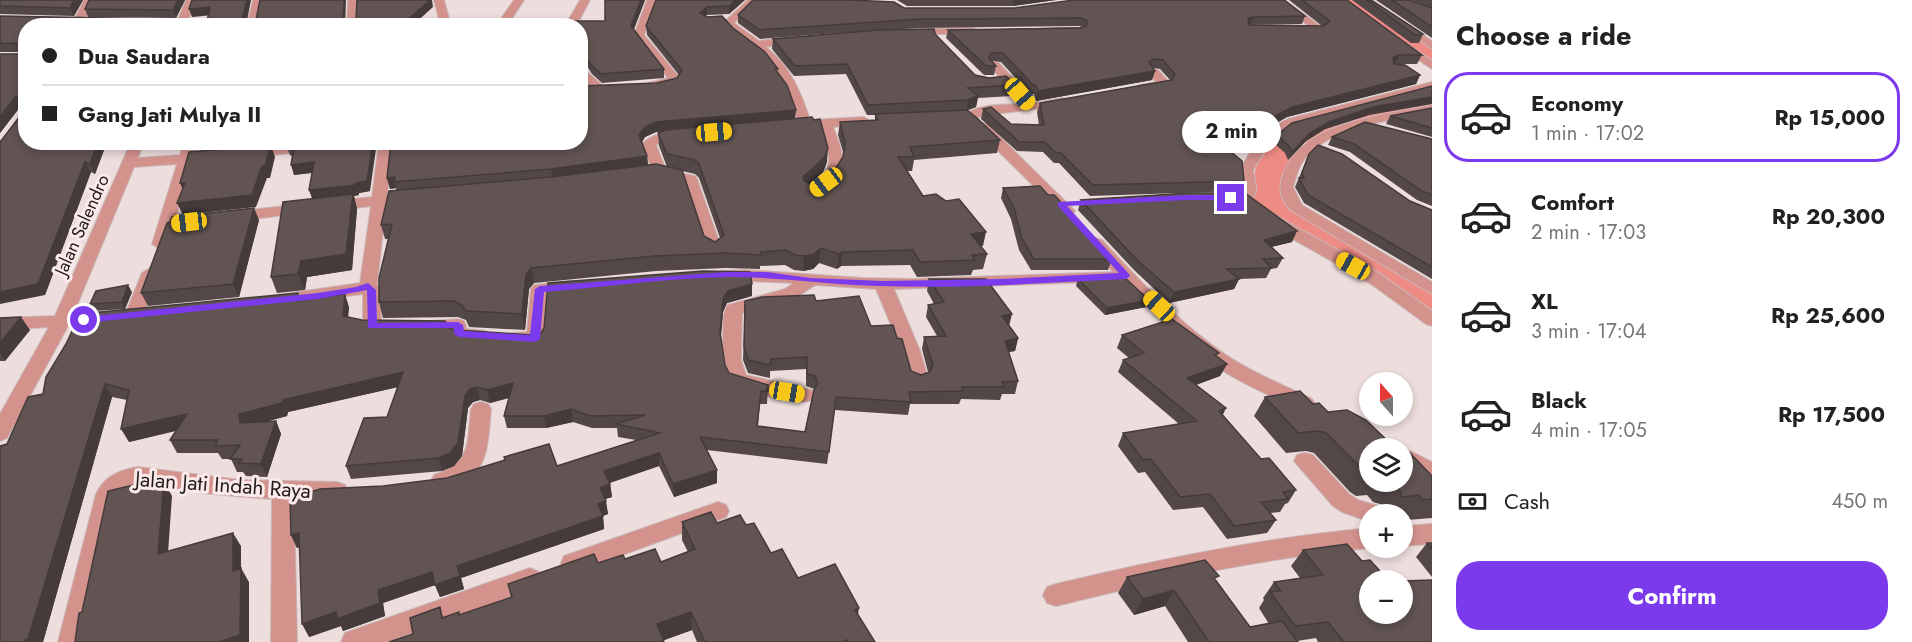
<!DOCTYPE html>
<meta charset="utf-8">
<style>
body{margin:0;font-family:Jost,sans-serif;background:#f2f2f2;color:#222;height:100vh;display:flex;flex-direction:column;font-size:22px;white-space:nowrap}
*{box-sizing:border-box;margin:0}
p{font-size:20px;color:#767676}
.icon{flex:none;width:33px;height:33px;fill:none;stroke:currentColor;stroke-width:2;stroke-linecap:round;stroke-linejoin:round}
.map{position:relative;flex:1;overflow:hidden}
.side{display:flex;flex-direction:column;background:#fff;width:480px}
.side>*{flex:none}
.banner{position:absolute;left:18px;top:18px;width:570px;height:132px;border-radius:24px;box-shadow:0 3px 9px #0003;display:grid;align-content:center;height:132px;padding:0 24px;background:#fff}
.needle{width:39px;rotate:339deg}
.controls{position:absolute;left:1359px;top:372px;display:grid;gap:12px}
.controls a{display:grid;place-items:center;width:54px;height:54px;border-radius:50%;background:#fff;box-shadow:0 3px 9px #0003;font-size:30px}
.end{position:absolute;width:27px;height:27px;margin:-14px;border:8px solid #7c3aed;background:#fff;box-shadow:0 0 0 3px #fff}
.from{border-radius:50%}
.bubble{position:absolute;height:42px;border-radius:21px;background:#fff;box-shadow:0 3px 9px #0003;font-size:20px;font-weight:700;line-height:42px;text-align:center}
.car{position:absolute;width:18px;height:36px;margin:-18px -9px;border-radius:8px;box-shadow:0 0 4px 2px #0007;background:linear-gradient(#f5c518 24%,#345 0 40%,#f5c518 0 76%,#345 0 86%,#f5c518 0)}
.banner b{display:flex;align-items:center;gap:21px;height:57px;font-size:22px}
.banner b+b{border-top:2px solid #e0e0e0}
.banner i{width:15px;height:15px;background:#222}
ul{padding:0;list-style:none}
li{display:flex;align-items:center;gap:18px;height:90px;margin:0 12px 9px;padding:0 12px;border:3px solid transparent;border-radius:24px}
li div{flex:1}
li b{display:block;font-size:22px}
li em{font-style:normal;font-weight:700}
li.active{border-color:#7c3aed}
li>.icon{width:54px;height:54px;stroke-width:1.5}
h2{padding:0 24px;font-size:27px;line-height:72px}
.pay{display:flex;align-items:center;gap:15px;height:66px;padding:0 24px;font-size:22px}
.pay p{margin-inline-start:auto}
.button{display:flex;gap:12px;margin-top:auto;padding:12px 24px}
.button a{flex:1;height:69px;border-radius:24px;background:#7c3aed;color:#fff;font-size:24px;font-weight:700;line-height:69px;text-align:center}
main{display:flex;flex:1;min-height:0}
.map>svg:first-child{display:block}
</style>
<main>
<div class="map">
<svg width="1432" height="642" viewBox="0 0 1432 642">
<rect width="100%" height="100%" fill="#eddddc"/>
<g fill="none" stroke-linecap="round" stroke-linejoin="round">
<path fill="#ee8b85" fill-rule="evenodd" d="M1341,0H1367L1432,44V63L1423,60L1344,5Z
M1432,91V107C1404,115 1318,131 1299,147C1286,158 1282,183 1283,198L1318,223L1432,287V317L1418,314L1294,238L1255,209L1250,202V189L1259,157L1278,134L1303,123Z"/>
<defs>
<path id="minor" d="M84,0H94L83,23H75L74,21Z
M186,0H196L186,26H136L133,23L138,20L177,22Z
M253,0H263L257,26H247Z
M348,0H358L357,26H347Z
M434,0H444L451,26H441Z
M514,0H524L507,26H496Z
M580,0H590L576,26H565Z
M647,0H657L644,35L680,78L677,85L648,89V83L668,78L634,35Z
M748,0H759L734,23L759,41L797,36L802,39L797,42L766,47C790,66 801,92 810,120L864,117L870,121L864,125L833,127C843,153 850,167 826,188H816L814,185C817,181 821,178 824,175C835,161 825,141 820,127L791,128L790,125L791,122L798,121C789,93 780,67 756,49C744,40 732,35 723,23Z
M1274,0H1285L1324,29L1319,32H1298V28L1309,26Z
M1360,0H1372L1432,41V49Z
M971,28L975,29V33L911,35L906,32L911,29Z
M1402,41L1432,61V69L1398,46V42Z
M995,62L999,63L1035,103L1063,98L1069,102L1063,106L984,115L973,120H963L962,117C976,103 1004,105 1023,104L989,65Z
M580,66L602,85V91H594L580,76Z
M1154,69L1158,70L1168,81V87L1139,91V85L1156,82L1148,72Z
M1432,82V90L1298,125C1274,135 1265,149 1253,171C1256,185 1261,197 1244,201L1237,197L1243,191L1239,171C1253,147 1263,130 1288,119Z
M1432,105V113C1390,121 1332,124 1303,161C1298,168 1296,179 1293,187L1302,205L1432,282V294L1292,211C1280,200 1278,189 1283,174C1302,121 1385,115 1432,105Z
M982,123L987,124L1072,208L1075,211L1072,214H1062L977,130L975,127Z
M682,131L687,132L689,135L687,138L665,141L656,145L666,170L695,176L697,179L722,250L720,253H708L706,250L684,182L652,175L650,172L652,169L642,144C653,133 667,132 682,131Z
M131,142H144L138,158L180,155L184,142H198L194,154L209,153L216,157L209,161L192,162L168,244L160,249L152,244L177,164L134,167L73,315H106L109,319L106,323L68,326L7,438L0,441V414L49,327L0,330V318L55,316Z
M379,142H393L387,195L395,196L397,199L395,202L386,204L377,285L381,290V320L395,322L398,326L395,330H366L363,326V294L277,305L271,304L268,300L271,296L277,295L360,283L371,206L331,211L323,206L331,201L372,197Z
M311,144L318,148L316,151L249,157L242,153L249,149Z
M303,204L311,209L308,212L232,222L224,217L232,212Z
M1275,215L1379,273L1432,311V326L1426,324L1367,281L1289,237L1267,220Z
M1096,238L1102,240C1140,281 1180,324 1226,355C1253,373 1283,385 1312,399L1315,404L1312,409L1305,411L1298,409C1273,397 1247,386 1223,371C1185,347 1153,313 1122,281L894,289L920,351L928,378L925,383L918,385L911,383L902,351L876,289L815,285L797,297L745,311L742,314L741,360L746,375L812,390L815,395L812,400L805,402C788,399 739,394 729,382C721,372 723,353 723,341C724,330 721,315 728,305L785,289L794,283L726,280L718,275L720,271L746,270L863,278L912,279L1113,272L1088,243Z
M150,268L158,273L143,315L140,319H128L125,315L142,273Z
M570,281L576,282L579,286L576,290L548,293L544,339L542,343L535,345L510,341L508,337L510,333L527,332L531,289L534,285Z
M458,319L464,321L467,329L486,331L489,335L486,339C476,342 463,341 453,338L450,331L419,330L416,326L419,322Z
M481,402L488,404L491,409C488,438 490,474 457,485C448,488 443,490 434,487L431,481L434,475C472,463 467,443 471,409L474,404Z
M1402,447L1432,462V480L1402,465V448H1397Z
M1305,453L1313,455L1349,494L1358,500L1382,507L1385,514H1370V522L1342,512L1333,506L1294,461L1297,455Z
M138,467L240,480L337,482L345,485L348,491L345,497L337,500H294L297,642H271L272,499L201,493L144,483L131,485L116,498L84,642H58L96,494C105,476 119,470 138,467Z
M718,502L726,505L729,511L726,517L573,573L564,570L561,563L564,556Z
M1432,524V544L1402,546V526Z
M1370,528V548C1263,558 1160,580 1056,606L1047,603L1043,595L1047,587L1056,584C1160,559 1263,538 1370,528Z
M530,568L539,572L542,579L539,586L387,642H341L345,633Z"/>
</defs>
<use href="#minor" stroke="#c8bab9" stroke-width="2"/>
<use href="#minor" fill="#d4928d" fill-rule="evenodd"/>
</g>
<path fill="#534847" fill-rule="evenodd" d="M0,0H83L74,16L0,14Z
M89,0H185L176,18L88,17L85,9Z
M605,0H645L634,29L664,69V78L602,83L592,74L580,55V26H565L564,21H605Z
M656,0H745L729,14L707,15L705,16L733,28L778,73L795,118L827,162L823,172L810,184L813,185L832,174L843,157L844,155L838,135L840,122L875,120V115H867L846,74L794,76L772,49L773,39L850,32L760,39L738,23V15L904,8L1305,16L1302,24L1249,25L1322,26L1289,0H1347L1422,55L1417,64H1395L1420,75L1416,84L1287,117L1271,126L1254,140H1217L1244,181L1239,191L1090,196L1059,163H1054L1043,152L1017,151L981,119L983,109L1011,124L1039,125L1037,112L1040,103L1170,80L1160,69L1153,68L1155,71L1152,80L1036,101L1034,94H1030L1001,62L992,61L996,66L994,75H984L946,38L948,30L1082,27L1079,26L919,28L889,30L935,34L975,75L1015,85L1012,96L978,98L976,107L967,110L1000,140L997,153L914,160L912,171H907L923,196L983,246H981L987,254L983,269L973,270L971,275L917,277L910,265L841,266L837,269L819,263L813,269L803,271L794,270L785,265L760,266V269L726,268L656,271L534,283L529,289L525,330L469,327L466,320L458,317L383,318L379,302L388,239H385L381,225L396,191V188L390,189L387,178L657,83L677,78L679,75L647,35L646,26ZM661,131L658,133L659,146L667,167L648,165L647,156L642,142L645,137L656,132ZM682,171L695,174L699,178L720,238L715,242L704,236Z
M897,0H1056L1013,6H907Z
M1352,0H1371L1423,34L1419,43H1411Z
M1376,0H1410L1432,8V38Z
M1412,0H1432V8Z
M0,16L26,26L107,142L95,174L91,172L45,295L1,141L23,112V106L20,107L0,133V54H21L23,52H0Z
M1432,108V137L1386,124L1390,116Z
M1369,115L1325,129L1306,141L1288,160L1285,153L1274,143L1277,135Z
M1332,137L1432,139V206L1417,200L1350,152L1328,145Z
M319,142L370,191L359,193V195L354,196L357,209L352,270L307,277L305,290L277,293L271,277L312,198L309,190L312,173L294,175L292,156L290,155L286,145Z
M1309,154L1410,201L1432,210V279L1304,203L1295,187Z
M1003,188L1048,195L1112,259L1108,270H1031L1019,250L1011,219L1001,198Z
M1081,200L1292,242L1271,247L1283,258L1277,268L1271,269L1266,278L1239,279L1234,289L1169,303L1134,270L1078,210Z
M259,220L239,297L148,306L141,293Z
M929,279L1009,326L1018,338L1015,351L1008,352L1018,381L1015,394H1002L1000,400L961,399L959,404H910L908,415L835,410L827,464L707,450L717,470V483L674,497L659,466L610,483L612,497L605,499L608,514L603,516L604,529L461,578L464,589L440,597L435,585L383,603L385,616L343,631L341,626L309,637L299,547L297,548L291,535L383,486L557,466L636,440L618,437L617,428H592L573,422L546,428H507L504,416L509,398L490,403L480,400L473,402L468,408L462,456L454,466L442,471L351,479L346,466L387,417L398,387L288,412L287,416L265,422L276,421L281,434L267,477L246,476L243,472H237L231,459H222L218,453H177L170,440L176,431L129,442L127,400L112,397L43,642H0L7,444L43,394L301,301L349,307L348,317L362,320L449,328L456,330L533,335L752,296L727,303L723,312L721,337L725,365L729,373L768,385L767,404H760L758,426L805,432L814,389L806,386V369L770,371V378L748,373L743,360L745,301H816L897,338L911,371L921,375L928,372L922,349L924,337L937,336L926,317L928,305L934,304L927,291Z
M1078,279L1146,307L1105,315L1076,286Z
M132,292L125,309L94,311L90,304Z
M0,318L30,330L5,361H0Z
M1122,335L1217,357L1227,364L1220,376L1196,385L1222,416L1261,459L1296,490L1288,503L1285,504L1280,512L1270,513L1276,520L1267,533L1227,539L1203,507L1173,510L1145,472L1138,473L1118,446L1123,433L1179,424L1118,372L1123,360L1129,358L1117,348Z
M1265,397L1313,404L1328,412L1370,448V482H1402L1432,476V518L1407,520L1402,514H1386L1383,505L1373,502L1367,495L1356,496L1350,492L1314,453L1306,451L1286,453L1254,416Z
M682,522L717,523L746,525L771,553L798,578L858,616L875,642H697L692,630L664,640L413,634L440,607L443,617L460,615L511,597L508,584L598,563L625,559L661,562L688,552L682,540Z
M1427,543H1432V577L1416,557Z
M1303,550L1432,642H1318L1316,638L1297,641L1298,642H1188L1165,606L1134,615L1118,593L1127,577L1216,580L1250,627L1269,624L1259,608L1264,600L1263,598L1274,582L1300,578L1291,566Z"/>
<path fill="#443b3a" d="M74,0H83L74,16L70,8Z
M178,0H185L176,18L173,10Z
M247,0H251L246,26L242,19Z
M344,0H346L345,26L343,19Z
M430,0H432L433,7L412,26H401Z
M641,0H645L632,34L631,26Z
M736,0H745L729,14V6Z
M1014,0H1056L1013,6Z
M210,7L213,15L192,17L189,9Z
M707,7V15L700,21V13Z
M1254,17L1250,25L1245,27L1248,18Z
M159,19L162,26H156Z
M1399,55L1394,64L1389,67L1393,58Z
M1155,71L1152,80L1036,101L1038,91Z
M1420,75L1416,84L1287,117L1271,126L1254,140L1259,131L1275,116L1292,107Z
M22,96L26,106L20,107L0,133V117L15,97Z
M978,96L976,107L966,111L968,100Z
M1432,97V104L1369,115L1325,129L1306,141L1288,160L1292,152L1310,133L1329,122L1373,107Z
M796,110L795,119L656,132L645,137L640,145L639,135L645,127L656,122Z
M98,142H107L95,174L90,164Z
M195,142H285L198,150Z
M373,142H377L370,191L359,193V195L354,196L357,209L352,270L307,277L305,290L298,274L313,200L309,190L356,183Z
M271,145L275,157L270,178H267L256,207L183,215L177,203Z
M828,148L827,162L823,172L802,191L803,177Z
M647,156L648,166L553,179L551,169Z
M85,162L91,172L45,295L0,304V292Z
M314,162L317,172L294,175L291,165Z
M395,177L394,182L396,188L390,189L387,178Z
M180,183H185V195Z
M254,208L259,220L239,297L233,284Z
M1297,231L1292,242L1259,250L1264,240Z
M986,232L983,246L968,248L971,234Z
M821,248L819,263L813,269L803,271L804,256Z
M842,252L841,266L837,269L839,254Z
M531,268L534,283L529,289L525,330L522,314L526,274Z
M1239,279L1234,289L1169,303L1174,292Z
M752,284V296L727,303L723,312L720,345V332L723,299L728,291Z
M128,285L132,292L125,309L122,302Z
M298,293L302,305L296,301Z
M345,294L349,307L347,328L343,316Z
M1149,300L1146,307L1105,315L1107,308Z
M1012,314L1009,326L1002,316Z
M21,317L30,330L5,361L0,353V343Z
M1018,338L1015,351L1001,353L1005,341Z
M1227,364L1220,376L1181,390L1187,378Z
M403,372L407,385L288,412L287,416L245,427L240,423L239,414L283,400Z
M513,383L516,396L490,403L487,390Z
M105,384L112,397L43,642H24Z
M477,387L480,400L473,402L468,408L462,456L454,466L442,471L439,458L465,396L470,389Z
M1226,408L1220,421L1219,411Z
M571,409L573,422L546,428L544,416Z
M187,414L194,426L129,442L121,429Z
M276,421L281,434L267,477L261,464Z
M659,453V466L605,484L604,471Z
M717,470V483L674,497L673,484Z
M158,479L163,488L164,482L172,496L167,568L158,554L157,484Z
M610,484L612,497L602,500L600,488Z
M606,501L608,514L599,517L598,504Z
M603,516L604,529L461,578L464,589L440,597L435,585L383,603L385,616L343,631L341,626L309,637L302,624L378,590L432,572L457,566Z
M233,533L241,546V572V568L249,582V642H219L233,571Z
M299,533L305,546L297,548L291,535Z
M1174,590L1165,606L1134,615L1143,599Z
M859,608L856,626L855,610Z
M691,612L692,630L659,642L657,624Z"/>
<path fill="#615453" stroke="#443b3a" stroke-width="1.5" d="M0,0H74L70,8L0,6Z
M89,0H178L173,10L85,9Z
M192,0H247L242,19L256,20L260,0H344L343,19H356L357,0H430L401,26H206L210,7L189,9Z
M605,0H641L631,26L664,69L601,74L591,65L580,48V26H567L564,21H605Z
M656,0H736L729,6L707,7L700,13L707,17L722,16L733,28L765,52L778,69H775L787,85L796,110L656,122L645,127L639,135L647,156L551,169L394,182L395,177L387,178L391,142H580V86L657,83L677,78L682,70L646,26Z
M753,0H850L894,2L904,8H1015L1074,0H1284L1305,16L1254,17L1248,18L1249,25L1323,26L1330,21L1302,0H1347L1422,55H1399L1393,58L1394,64L1405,65L1420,75L1292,107L1275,116L1259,131H1205L1242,161L1244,181L1093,185L1061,153H1056L1045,142H1019L983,109L991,107L1011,124L1044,125L1040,103L1172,80L1175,74L1163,60L1153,59L1149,62L1155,71L1038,91L1036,85H1033L1003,53H991L989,58L996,66H986L948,30L1081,28L1087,25V21L1081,18L920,19L760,30L738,15Z
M1367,0H1371L1423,34L1415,35Z
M1392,0H1410L1432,8V27Z
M0,16L159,19L156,26H26V142H98L90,164L85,162L38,284L0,292V141H1L23,112L22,96L15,97L0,117V54H21L24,51L23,44L0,43Z
M560,21L559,26H465L466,22Z
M439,24V26H424Z
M934,29L935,34L975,75L989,78L1006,76L1015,85L968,88L978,96L968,100L868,105L847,64L795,66L773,39L878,30Z
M1432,86V97L1373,107L1329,122L1310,133L1292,152L1288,145L1277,135L1292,123Z
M1432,108V128L1390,116Z
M967,110L977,118L1000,140L910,147L914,157H898L923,196L936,194L946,201L959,199L986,232L971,234L987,254L972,255L975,260L920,262L913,250L842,252L839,254L821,248L814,254L804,256L795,255L786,250L761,252V255L726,253L655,256L531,268L526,274L522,314L466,311L462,305L454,301L379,302V278L392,224L381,225L389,191L551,177L656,164L682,170L704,236L715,242L724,235L699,164L695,160L667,154L658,133L665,130L812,117L814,120L820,119L828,148L824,158L803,177L804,181L813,185L832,174L843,157L845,143L840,122L878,120L875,114Z
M1365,122L1432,139V195L1422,191L1354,144L1332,137Z
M319,142H373L367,181L356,183V185L309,190L314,162L291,165L294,147L286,145Z
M271,145L265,166H262L252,195L177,203L185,183H180L189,152Z
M1318,145L1342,154L1410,201L1432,210V267L1308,195L1299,178H1304L1302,173L1309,154Z
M1040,186L1048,195H1054L1057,198L1112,259H1034L1022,239L1014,208L1003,188Z
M1190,193H1245L1297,231L1264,240L1283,258L1263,259L1271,268L1227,269L1239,279L1174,292L1137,260L1081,200Z
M353,194L346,254L301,261L298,274L271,277L283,202Z
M254,208L233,284L141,293L167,223L170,222L172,217Z
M703,271L750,272L752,284L728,291L723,299L720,332L725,365L729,373L768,385V391H761L757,426L805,432L814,390L818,383L815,376L807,374V357L771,359L770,365L748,360L744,347L745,301L762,297L814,295L816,301L859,296L871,326L893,325L897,338L902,339L911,371L921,375L930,372L933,365L924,337L946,336L928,305L944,302L929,279H986L1012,314L1002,316L1018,338L1005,341L1018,381L1002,382L1004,387H962L963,391L909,392L911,402L836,397L829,452L700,437L717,470L673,484L659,453L604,471L610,484L600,488L606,501L598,504L603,516L457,566L460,576L435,585L432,572L378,590L380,603L337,619L336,612L302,624L299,533L291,535L290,498L320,489L383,486L447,478L505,460L504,457L549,444L557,466L660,433L616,424L645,415L590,416L571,409L544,416H504L513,383L487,390L477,387L470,389L465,396L458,443L450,453L439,458L346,466L364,418L387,417L403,372L283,400L282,403L239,414L240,423L276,421L261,464L239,463L242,459H230L240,445L215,446L218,440H170L187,414L121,429L129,390L105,384L28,639L25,640L24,642H0V446L7,444L28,397L43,394L46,377L66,344L80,314L298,293L296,301L345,294L343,316L362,320L445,321L449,328L456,330L533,335L541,333L544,328L548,283Z
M1124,277L1149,300L1107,308L1078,279Z
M128,285L122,302L90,304L96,291Z
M21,317L0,343V318Z
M1172,319L1219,353L1215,355L1227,364L1187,378L1226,408L1219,411L1261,459L1269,458L1296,490L1283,492L1288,499L1261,502L1276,520L1234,526L1210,494L1180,497L1151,459L1143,460L1123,433L1197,421L1123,360L1144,353L1122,335Z
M1300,391L1313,404L1319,403L1328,412L1347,410L1366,420L1395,448H1370V476L1365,472L1326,433L1318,431L1298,433L1265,397Z
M1410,453L1432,476V499L1423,500L1419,495L1402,497L1398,485L1387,482H1402V454Z
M158,479L157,484L164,482L158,554L233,533V571L241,568L240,635L219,642H75L79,613L82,612L108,491Z
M711,512L717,523L740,515L746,525L754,523L771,553L782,549L798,578L835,564L859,608L855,610L875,642H848L847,640L842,642H705L691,612L657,624L664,642H389L413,634L410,618L440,607L442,618L459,612V615L512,597L508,584L594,554L598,563L623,555L625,559L655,549L661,562L695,549L682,522Z
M1427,543H1432V549Z
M1347,544L1362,561L1370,560L1388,580H1370V614H1402V581L1432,580V642H1344L1328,622L1295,626L1270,592L1281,591L1274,582L1323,575L1303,550Z
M1205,560L1219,576L1214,578L1250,627L1282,621L1298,642H1209L1174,590L1143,599L1127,577Z"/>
<path fill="#7c3aed" d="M1186,195H1231L1235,198L1231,200H1186L1067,206L1129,274L1130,276L1126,279C1044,283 962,289 880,286C830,285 781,277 731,277C669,278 606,287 544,292L540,339L535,342L459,337L454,334V328H368L367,290L318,299L84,323L79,320L84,317L318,293L356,287L368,283L376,290L377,323L458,322L463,325L464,331L530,335L535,289L540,286L727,272H767L810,278L883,281L1002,279L1119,273L1058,206V202Z"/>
<g text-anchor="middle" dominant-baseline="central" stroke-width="6" stroke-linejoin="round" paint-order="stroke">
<g font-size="18" fill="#221c1c" stroke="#faeae9">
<text transform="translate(82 225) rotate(-66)">Jalan Salendro</text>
</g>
<g font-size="21" fill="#221c1c" stroke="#faeae9">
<text transform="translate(223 485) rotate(4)">Jalan Jati Indah Raya</text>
</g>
</g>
</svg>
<div class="controls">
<a><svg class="needle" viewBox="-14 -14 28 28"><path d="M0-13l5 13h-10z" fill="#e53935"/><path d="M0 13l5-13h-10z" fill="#767676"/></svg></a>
<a><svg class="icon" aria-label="layers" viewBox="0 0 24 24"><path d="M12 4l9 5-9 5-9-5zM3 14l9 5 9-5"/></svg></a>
<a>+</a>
<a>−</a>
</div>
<i class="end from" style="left:84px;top:320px"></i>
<i class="end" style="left:1231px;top:198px"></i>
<div class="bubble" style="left:1182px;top:111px;width:99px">2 min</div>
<i class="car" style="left:1020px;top:94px;rotate:139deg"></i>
<i class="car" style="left:714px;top:132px;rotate:85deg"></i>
<i class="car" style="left:826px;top:182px;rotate:233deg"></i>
<i class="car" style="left:189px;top:222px;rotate:263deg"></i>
<i class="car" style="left:1353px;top:266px;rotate:299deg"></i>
<i class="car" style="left:1159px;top:306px;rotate:313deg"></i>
<i class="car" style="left:787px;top:392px;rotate:100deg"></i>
<div class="banner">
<b><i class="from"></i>Dua Saudara</b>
<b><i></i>Gang Jati Mulya II</b>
</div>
</div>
<section class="side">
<h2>Choose a ride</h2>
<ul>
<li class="active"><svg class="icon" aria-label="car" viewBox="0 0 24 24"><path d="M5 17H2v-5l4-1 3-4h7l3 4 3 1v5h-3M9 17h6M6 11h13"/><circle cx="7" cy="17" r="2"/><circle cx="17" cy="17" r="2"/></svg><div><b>Economy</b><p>1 min · 17:02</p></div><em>Rp 15,000</em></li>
<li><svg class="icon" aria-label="car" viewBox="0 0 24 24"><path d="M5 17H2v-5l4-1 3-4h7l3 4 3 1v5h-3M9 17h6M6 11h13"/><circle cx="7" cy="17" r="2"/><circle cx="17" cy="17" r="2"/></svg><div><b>Comfort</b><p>2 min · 17:03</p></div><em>Rp 20,300</em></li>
<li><svg class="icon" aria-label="car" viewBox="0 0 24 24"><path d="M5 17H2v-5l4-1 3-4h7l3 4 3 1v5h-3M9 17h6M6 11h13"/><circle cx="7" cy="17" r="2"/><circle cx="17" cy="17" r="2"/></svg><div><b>XL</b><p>3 min · 17:04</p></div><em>Rp 25,600</em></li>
<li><svg class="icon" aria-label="car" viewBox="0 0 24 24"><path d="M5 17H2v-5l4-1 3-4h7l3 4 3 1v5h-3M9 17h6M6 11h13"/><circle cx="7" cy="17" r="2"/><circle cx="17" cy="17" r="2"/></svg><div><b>Black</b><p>4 min · 17:05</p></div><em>Rp 17,500</em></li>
</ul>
<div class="pay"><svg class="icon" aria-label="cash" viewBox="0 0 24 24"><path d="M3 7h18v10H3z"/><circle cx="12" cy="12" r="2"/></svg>Cash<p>450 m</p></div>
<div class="button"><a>Confirm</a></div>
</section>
</main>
